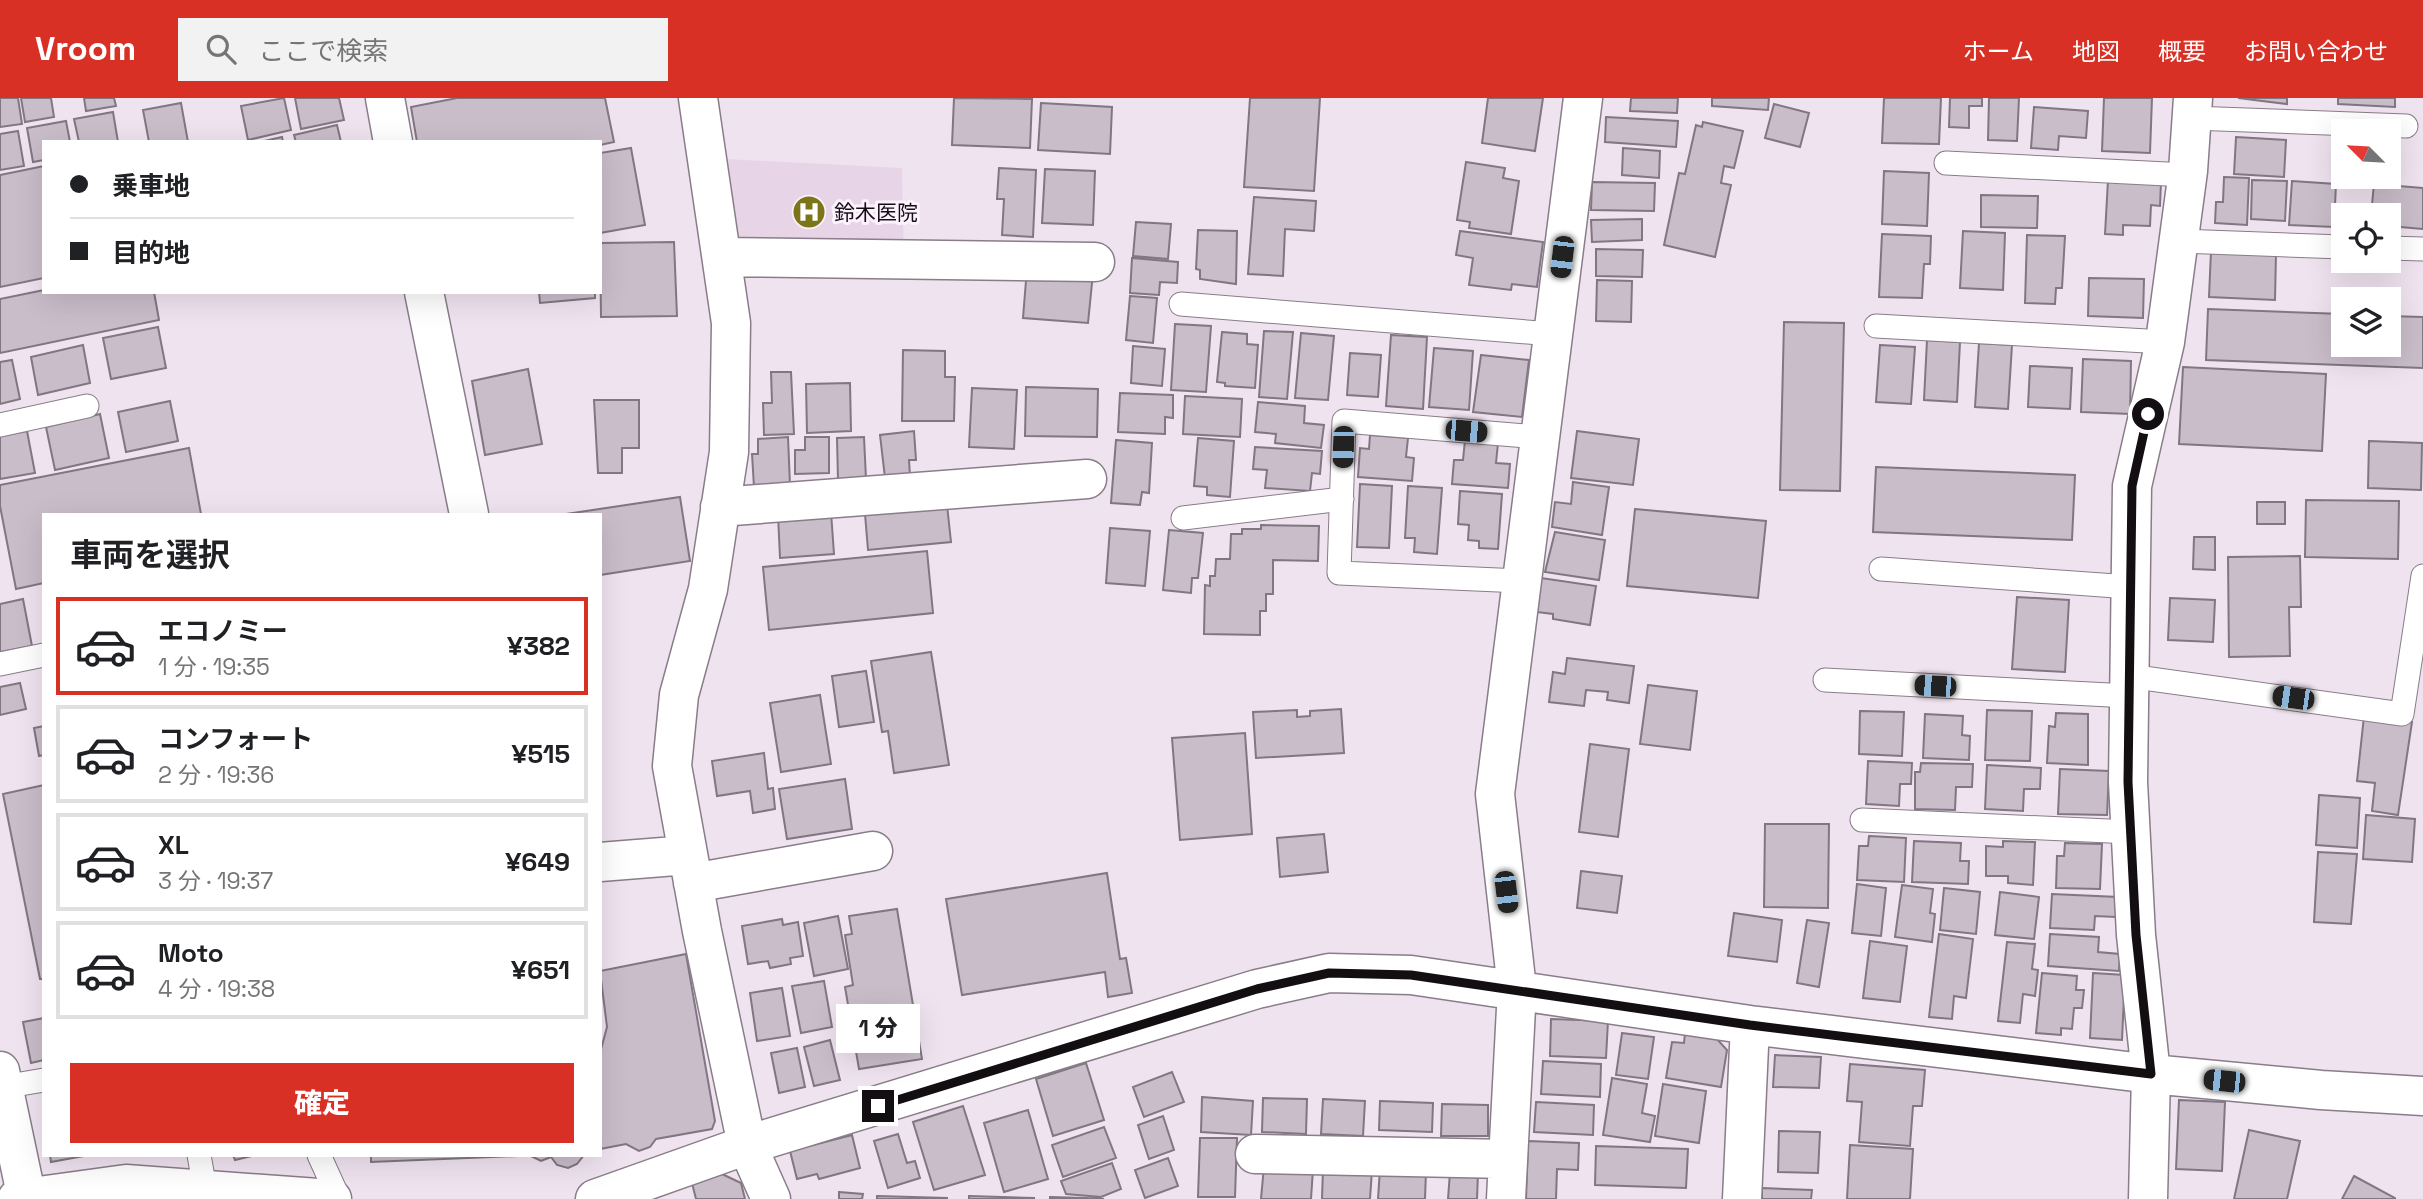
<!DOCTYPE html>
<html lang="ja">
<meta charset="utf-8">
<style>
body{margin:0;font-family:"Space Grotesk","Noto Sans JP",sans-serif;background:#f2f2f2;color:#202124;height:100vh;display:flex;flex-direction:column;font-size:26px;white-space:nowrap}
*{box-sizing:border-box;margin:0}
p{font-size:23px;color:#757577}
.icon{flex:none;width:38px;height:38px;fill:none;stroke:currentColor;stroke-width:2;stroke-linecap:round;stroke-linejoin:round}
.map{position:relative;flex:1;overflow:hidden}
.details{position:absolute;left:42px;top:415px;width:560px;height:644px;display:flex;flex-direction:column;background:#fff;border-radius:0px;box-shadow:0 7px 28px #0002}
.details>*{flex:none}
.top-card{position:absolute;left:42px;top:42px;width:560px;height:154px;border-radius:0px;box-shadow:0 7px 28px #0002;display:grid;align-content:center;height:154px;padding:0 28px;background:#fff}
.needle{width:46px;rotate:294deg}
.buttons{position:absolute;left:2331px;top:21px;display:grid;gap:14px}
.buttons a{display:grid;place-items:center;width:70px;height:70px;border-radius:0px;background:#fff;box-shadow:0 7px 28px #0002;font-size:35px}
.end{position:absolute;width:32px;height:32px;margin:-16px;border:9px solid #120e12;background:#fff;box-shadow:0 0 0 4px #fff}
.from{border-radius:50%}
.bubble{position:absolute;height:49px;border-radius:0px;background:#fff;box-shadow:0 7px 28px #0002;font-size:23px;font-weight:800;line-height:49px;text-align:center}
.car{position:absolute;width:21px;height:42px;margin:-21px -10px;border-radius:9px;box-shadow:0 0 5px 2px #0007;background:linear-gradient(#222 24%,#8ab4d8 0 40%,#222 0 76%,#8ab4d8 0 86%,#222 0)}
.top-card b{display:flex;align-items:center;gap:24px;height:66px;font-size:26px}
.top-card b+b{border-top:2px solid #e0e0e0}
.top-card i{width:18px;height:18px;background:#202124}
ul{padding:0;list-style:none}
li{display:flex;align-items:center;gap:21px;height:98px;margin:0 14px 10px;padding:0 14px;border:4px solid #e0e0e0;border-radius:0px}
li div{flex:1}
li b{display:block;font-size:26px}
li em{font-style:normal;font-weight:800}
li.selected{border-color:#d93025}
li>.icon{width:63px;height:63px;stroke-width:1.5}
h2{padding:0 28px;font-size:32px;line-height:84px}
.primary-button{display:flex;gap:14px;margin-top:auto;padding:14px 28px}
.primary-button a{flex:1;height:80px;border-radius:0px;background:#d93025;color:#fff;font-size:28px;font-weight:800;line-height:80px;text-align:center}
header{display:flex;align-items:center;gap:42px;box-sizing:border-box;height:98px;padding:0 35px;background:#d93025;color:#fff}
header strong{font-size:33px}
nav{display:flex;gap:38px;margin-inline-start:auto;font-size:24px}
.search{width:490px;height:63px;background:#f2f2f2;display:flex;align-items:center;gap:18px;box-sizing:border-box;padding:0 24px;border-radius:0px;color:#757577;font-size:26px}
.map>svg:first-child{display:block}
</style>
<header>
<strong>Vroom</strong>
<div class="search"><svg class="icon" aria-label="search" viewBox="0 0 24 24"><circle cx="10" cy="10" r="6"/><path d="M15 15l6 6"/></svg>ここで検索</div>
<nav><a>ホーム</a><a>地図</a><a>概要</a><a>お問い合わせ</a></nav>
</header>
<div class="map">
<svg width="2423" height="1101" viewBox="0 0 2423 1101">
<rect width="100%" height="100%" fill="#f0e3f0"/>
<path fill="#e7d5e7" d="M707,60L902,70L904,161L722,159Z"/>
<path fill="#c9bdc9" stroke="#817681" stroke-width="2" d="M0,0H18L22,26L0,29Z
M21,0H51L54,19L25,24Z
M84,0H114L116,8L86,13Z
M284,0L291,32L248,42L241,8Z
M295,0H339L344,22L301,31Z
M457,0H605L614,44L600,47V44H417L411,9Z
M954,0L1032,1L1030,50L952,47Z
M1250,0H1320L1314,93L1244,89Z
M1488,0H1543L1535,53L1482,45Z
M1631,0H1678L1677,15L1630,13Z
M1712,0H1769L1768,12L1712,8Z
M1884,0H1941L1939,46L1882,45Z
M1950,0H1982V8H1969V30L1949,29Z
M1989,0H2019L2017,43L1988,42Z
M2104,0H2152L2150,55L2102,53Z
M2238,0H2287V6Z
M2338,0H2395V9L2338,6Z
M181,5L188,44H149L143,12Z
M1041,5L1112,9L1110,56L1038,52Z
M1774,6L1809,15L1800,49L1765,40Z
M2034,9L2088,13L2086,40L2059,38L2058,52L2031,50Z
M113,14L118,44H79L74,21Z
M1606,19L1678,23L1676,49L1605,44Z
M66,23L70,44H44V62L33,64L27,30Z
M1703,24L1743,33L1734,70L1724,68L1721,85L1731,87L1715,159L1664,147L1679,75L1685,76L1696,27L1702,29Z
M337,27L341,44H296L294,37Z
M18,33L24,68L0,72V36Z
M282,39L283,44H260Z
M2236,39L2286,42L2284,79L2234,76Z
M2341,45H2343V79H2389V47L2396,48L2394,82L2338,79Z
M631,50L645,127L600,135V55Z
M1623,50L1660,53L1659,80L1622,77Z
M1466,64L1505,70L1503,80L1519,83L1511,136L1469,130L1470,124L1457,122Z
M44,68V180L0,189V77Z
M999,70L1036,72L1033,139L1002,137L1004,101H997Z
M1045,71L1095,73L1093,127L1042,125Z
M1884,73L1929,75L1927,128L1882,126Z
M2224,79L2249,80L2247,127L2215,125L2216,104H2223Z
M2108,82L2161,84L2160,108L2151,107L2150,128L2123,127V137L2105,136Z
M2252,82L2287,83L2285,123L2251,121Z
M2292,83L2336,86L2334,129L2289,127Z
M1592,84L1655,85L1654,113L1591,112Z
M2374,86L2423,90V131L2389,128V117H2371Z
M1981,97L2038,98L2037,130L1981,129Z
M1254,99L1316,103L1314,133L1285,131L1283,178L1248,176Z
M1642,121V142L1592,144L1591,122Z
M1136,124L1171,126L1168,161L1133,158Z
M1198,132L1237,133L1236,186L1200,181V172L1196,171Z
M1460,133L1543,144L1537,189L1512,186L1511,192L1469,187L1473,160L1456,157Z
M1963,133L2005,135L2003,192L1960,190Z
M1882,136L1931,138L1930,166H1924L1922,200L1879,199Z
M2027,137L2065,138L2062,190H2056L2055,206L2025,205Z
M674,144L677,218L601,219L600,145Z
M1596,151L1643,152L1642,179L1596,178Z
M2211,153L2276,155L2275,202L2209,199Z
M1132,160L1178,164L1177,185L1160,184L1159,197L1130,195Z
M1027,170L1093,175L1088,225L1023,220Z
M2089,180L2144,181L2143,220L2088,218Z
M1597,182L1632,183L1631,224L1596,223Z
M44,192L154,194L159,222L0,255V201Z
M539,194H595V200L540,205Z
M1130,198L1157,200L1153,245L1126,242Z
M2208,211L2343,216V247H2389V218L2423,219V270L2206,262Z
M1784,224L1844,225L1840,393L1780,392Z
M1175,226L1211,228L1206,294L1171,292Z
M158,229L166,270L111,281L103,240Z
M1264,233L1293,234L1287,301L1259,299Z
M1222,234L1247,236V246L1258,247L1255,290L1225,288V285L1217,284Z
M1301,235L1334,238L1328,302L1295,300Z
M1391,237L1427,239L1423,311L1386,308Z
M1927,242L1960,244L1957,304L1924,302Z
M1979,245L2012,247L2008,311L1975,309Z
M83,247L90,285L38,297L31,259Z
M1880,247L1915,249L1911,306L1876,304Z
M1133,248L1165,251L1162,288L1131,285Z
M1434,250L1473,253L1469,312L1429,309Z
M903,252L945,253V279H955L954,323H902Z
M1350,255L1381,257L1378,299L1347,297Z
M1481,257L1529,262L1522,319L1473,314Z
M2083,261L2131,263L2130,316L2081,314Z
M12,262L20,301L0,306V264Z
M2030,268L2072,270L2070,311L2028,309Z
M2183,269L2326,276L2322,353L2179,346Z
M528,271L542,346L485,357L472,283Z
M771,274H791L794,336L764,337L763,305H772Z
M850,285L851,333L807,335L806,286Z
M1026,289L1098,291L1097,339L1025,338Z
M972,290L1017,292L1014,351L969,349Z
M1120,295L1173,297V320L1165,319V336L1118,334Z
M1185,298L1242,301L1240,339L1183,336Z
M594,302H639V350H622V375H598Z
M170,303L178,343L126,354L118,314Z
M1258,304L1305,308L1304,325L1324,327L1321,350L1275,345L1276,336L1255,334Z
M100,316L109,360L55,372L46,329Z
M27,333L35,375L0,381V338Z
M914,333L916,362H909L910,378L885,380L880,337Z
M1577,333L1639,341L1633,387L1571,380Z
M1370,337L1408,340L1406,359L1414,360L1412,383L1358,379L1360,350L1369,351Z
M788,339L790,387L754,389L752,356H758V341Z
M805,339H829V375L795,376V352H805Z
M864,339L866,381L838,382L837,340Z
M1198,340L1234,343L1230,399L1207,397V389L1194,388Z
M1116,342L1152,345L1149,395L1142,394L1140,407L1111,405Z
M1465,342L1498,345L1496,365L1510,366L1508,390L1452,386L1454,362H1463Z
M2369,343L2422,345L2421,392L2368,390Z
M1255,349L1322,353L1320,376L1312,375L1310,393L1265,390L1267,372L1253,371Z
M189,350L201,416H44V485L16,491L0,408V387Z
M1876,369L2075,377L2072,442L1873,434Z
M1573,384L1609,389L1602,437L1552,429L1555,404L1571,406Z
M1360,386L1392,388L1389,450L1357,449Z
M1408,388L1442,390L1437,456L1414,454L1415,440H1405Z
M1460,393L1502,396L1498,451L1479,450V443L1468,442L1469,427L1458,426Z
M680,399L690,463L600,477V416H566Z
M2306,402L2399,403L2398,461L2305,459Z
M2257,404H2285V426H2257Z
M947,407L951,444L868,452L865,416Z
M1635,411L1766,423L1758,500L1627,488Z
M831,414L834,456L780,460L778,417Z
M1261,427L1319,428L1318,463L1273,462V496H1266V513H1260V537L1204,536L1205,487L1210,488V478H1215L1216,461H1230L1231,436H1242V431H1261Z
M1110,430L1150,433L1145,488L1106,485Z
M1169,432L1203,435L1198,480H1192L1191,495L1163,492Z
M1555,434L1605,442L1599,482L1545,474Z
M2194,439H2215V472L2193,471Z
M927,453L933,515L769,532L763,469Z
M2300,458L2301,509H2289L2290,558L2229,559L2228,459Z
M1541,480L1596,488L1590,527L1553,521V516L1536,514Z
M2017,499L2069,502L2065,574L2012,571Z
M2170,500L2215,502L2213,544L2168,542Z
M23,501L32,548L0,554V506Z
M931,554L949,667L894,675L888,633L882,634L871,563Z
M1567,560L1634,568L1629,605L1607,602L1608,594L1586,592L1584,608L1549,604L1553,574L1565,576Z
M866,573L874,624L839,629L832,578Z
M20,585L26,611L0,617V589Z
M1648,587L1697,593L1690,652L1640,646Z
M820,597L831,666L781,674L770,605Z
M1341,611L1344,655L1256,660L1253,614L1297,612V619L1310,618V613Z
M1987,612L2032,613L2030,663L1985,662Z
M1860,613L1904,614L1902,658L1859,656Z
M2056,615L2088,616V667L2047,665L2049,628L2055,629Z
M1925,616L1963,618L1962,637L1970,638L1969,662L1923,660Z
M2364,618L2412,624L2398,717L2372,713L2375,685L2357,683Z
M44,628V657L39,658L34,630Z
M1245,635L1252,736L1180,742L1172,640Z
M1590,646L1629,651L1618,739L1579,734Z
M764,655L768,691L773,690L775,711L753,715L750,693L717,698L712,663Z
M1868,663L1912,665L1911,686H1900L1899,708L1866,706Z
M1921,665L1973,666L1972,689H1956L1955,712L1915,711V674H1920Z
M1987,667L2041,670L2040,691H2024L2023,713L1985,711Z
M2060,671L2109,673L2107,717L2058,716Z
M845,681L852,731L787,741L779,691Z
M44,687V881H40L3,696Z
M2319,697L2360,700L2357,750L2316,747Z
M2366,717L2415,721L2412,764L2363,761Z
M1765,726H1829L1828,810L1764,809Z
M1324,736L1328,774L1280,779L1277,740Z
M1869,738L1906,740L1904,784L1857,782L1859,748H1868Z
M1914,743L1961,745L1960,763H1969L1968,786L1912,784Z
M2003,743L2035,744L2033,787L2008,785V778H1986V748L2003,749Z
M2065,745L2102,746L2100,791L2056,790L2057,758H2064Z
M2318,754L2357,756L2351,826L2314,824Z
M1581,773L1622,778L1617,815L1577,810Z
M1107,775L1120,861L1126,860L1132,895L1108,899L1105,874L962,897L946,801Z
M1857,786L1886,790L1881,838L1852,835Z
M1902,787L1933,791L1930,815L1935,816L1932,844L1895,839Z
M1944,790L1980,794L1976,836L1940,832Z
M2000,794L2039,799L2034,841L1995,837Z
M2052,796L2118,799L2116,819L2095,818L2094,832L2050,830Z
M897,811L922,961L859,971L845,889L853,887L845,837L852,836L849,818Z
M1734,815L1782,822L1777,864L1728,858Z
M838,818L848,871L814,878L804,825Z
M782,821L783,827L798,824L803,858L790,860L791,866L770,870L768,863L748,866L742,828Z
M1807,822L1829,825L1819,889L1797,885Z
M1939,836L1973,841L1966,900L1954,898L1952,921L1929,919Z
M2050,836L2099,839L2098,854L2120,856L2119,873L2048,868Z
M1870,843L1907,848L1900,904L1863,900Z
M2007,844L2035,846L2032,871L2038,872L2035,898L2023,896L2020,925L1998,923Z
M686,856L715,1023L712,1031L656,1041L650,1049L639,1053L626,1046L600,1051V955L607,929L600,873Z
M2042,875L2077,878L2076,892H2084L2082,910H2074L2072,931L2061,930V937L2036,935Z
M2093,875L2125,877L2122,942L2090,940Z
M824,883L832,929L801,935L792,888Z
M782,890L790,938L757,943L750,895Z
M44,920V962L31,965L23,924Z
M1551,921L1608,923L1606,960L1550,958Z
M1622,935L1654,939L1648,981L1616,977Z
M1685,935L1716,940L1727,952L1721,989L1666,980L1672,944L1684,945Z
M830,942L840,982L814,988L804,949Z
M797,950L805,989L779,995L771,955Z
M1775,957L1821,959L1819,990L1773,989Z
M1543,963L1601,966L1600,999L1541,996Z
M1086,965L1104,1022L1053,1038L1036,981Z
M1850,966L1925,972L1922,1008H1913L1910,1048L1859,1044L1862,1004L1847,1003Z
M1172,974L1184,1004L1144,1019L1133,989Z
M1612,980L1647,986L1642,1015L1655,1018L1650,1044L1603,1037Z
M1663,986L1706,993L1699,1045L1655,1038Z
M1202,999L1253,1003L1251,1037L1201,1034Z
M1263,1000L1307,1001L1306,1036L1262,1034Z
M1323,1001L1365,1003L1363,1038L1321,1036Z
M2179,1002L2225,1004L2222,1073L2176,1071Z
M1380,1003L1433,1005L1432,1034L1379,1032Z
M1536,1004L1594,1007L1593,1037L1534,1034Z
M1442,1006L1488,1007V1038H1441Z
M963,1008L985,1077L934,1092L913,1024Z
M1028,1012L1048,1081L1004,1094L984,1025Z
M1163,1018L1174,1052L1149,1061L1138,1027Z
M1104,1029L1116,1060L1063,1079L1052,1047Z
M2249,1032L2300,1043L2287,1101H2234Z
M1779,1033L1820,1034L1818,1075L1778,1074Z
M898,1036L907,1065L915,1063L920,1080L888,1090L874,1043Z
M852,1037L860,1070L819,1081L817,1076L797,1081L790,1053Z
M1200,1040H1237L1235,1099H1198Z
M1528,1043L1579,1045L1578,1072L1557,1071L1556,1101H1526Z
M1850,1047L1913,1051L1910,1101H1847Z
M1596,1048L1688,1051L1686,1090L1595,1087Z
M50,1057H89L51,1064Z
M233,1057H256L235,1062Z
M371,1057H518V1058L371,1064Z
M529,1057H584L577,1066L568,1070L557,1067L551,1059L541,1063Z
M1168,1060L1178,1088L1145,1100L1135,1072Z
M1112,1065L1121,1091L1101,1099L1066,1096L1061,1083Z
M1264,1068L1313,1071L1311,1101H1261Z
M1323,1070L1372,1072L1370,1101H1322Z
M1380,1071L1426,1073L1425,1101H1378Z
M1450,1074L1478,1075L1477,1101H1448Z
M722,1076L741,1085L745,1101H696L692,1085Z
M2354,1078L2395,1100V1101H2342Z
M1762,1090L1812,1092L1811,1101H1762Z
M839,1094L863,1096L862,1101H839Z
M877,1098L948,1100L877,1101Z
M969,1098L1034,1100V1101H969Z
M1050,1099L1085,1100L1104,1101H1050Z"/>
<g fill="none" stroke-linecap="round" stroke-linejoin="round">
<defs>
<path id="service" d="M2191,20L2406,28
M1946,65L2187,77
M2180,143L2343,149
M2389,150L2423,151
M1181,206L1552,236
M1876,228L2165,244
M0,327L87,308
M1183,420L1342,401
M1881,471L2130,489
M1521,483L1339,475L1344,323L1539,339
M0,566L44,557
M2129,578L2402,616L2423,478
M1825,582L2129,598
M1862,722L2131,734
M3,989L44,982
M199,1057L205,1091
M319,1057L339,1101"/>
<path id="minor" d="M385,0L393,44
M698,0L731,225L729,354L708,491L679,597L672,668L702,833L747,1047L771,1101
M722,159L1095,164
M424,194L469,416
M720,409L1087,381
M600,764L688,757
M693,785L873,753
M0,973L27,1101
M1255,1056L1508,1061
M17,1101L126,1086L332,1101
M595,1101L747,1047L1257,891L1329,875L1411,877L1750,927L2151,976L2321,992L2423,998
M1506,1101L1517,891L1495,696L1583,0
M1742,1101L1750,927
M2148,1101L2151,976L2136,837L2128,684L2132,388L2165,244L2188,73L2193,0"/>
</defs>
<use href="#service" stroke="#887d88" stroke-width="25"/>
<use href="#minor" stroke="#887d88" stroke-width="41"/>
<use href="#service" stroke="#fff" stroke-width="23"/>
<use href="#minor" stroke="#fff" stroke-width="38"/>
</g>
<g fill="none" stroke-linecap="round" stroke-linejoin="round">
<path stroke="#120e12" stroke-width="9" d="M878,1008L1257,891L1329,875L1411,877L1750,927L2151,976L2136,837L2128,684L2132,388L2148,316"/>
</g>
<defs>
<symbol id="hospital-disc" viewBox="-11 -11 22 22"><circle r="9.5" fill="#7c751a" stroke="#fdf1fd"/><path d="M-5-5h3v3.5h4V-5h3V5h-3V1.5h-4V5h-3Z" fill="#fff"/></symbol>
</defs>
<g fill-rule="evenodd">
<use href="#hospital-disc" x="790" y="95" width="38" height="38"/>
</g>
<g text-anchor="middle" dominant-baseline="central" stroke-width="6" stroke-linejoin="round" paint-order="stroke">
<g font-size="21" fill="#120e12" stroke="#fdf1fd" text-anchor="start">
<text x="834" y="114">鈴木医院</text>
</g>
</g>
</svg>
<div class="buttons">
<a><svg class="needle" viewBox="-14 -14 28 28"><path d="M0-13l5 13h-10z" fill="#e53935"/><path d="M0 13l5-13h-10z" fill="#757577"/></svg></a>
<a><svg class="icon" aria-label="locate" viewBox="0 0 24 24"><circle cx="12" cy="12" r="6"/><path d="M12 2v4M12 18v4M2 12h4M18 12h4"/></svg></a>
<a><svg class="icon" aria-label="layers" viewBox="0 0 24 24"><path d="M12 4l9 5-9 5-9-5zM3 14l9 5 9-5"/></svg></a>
</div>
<i class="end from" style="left:2148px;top:316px"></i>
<i class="end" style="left:878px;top:1008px"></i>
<div class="bubble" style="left:836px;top:906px;width:84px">1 分</div>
<i class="car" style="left:1562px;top:159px;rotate:187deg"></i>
<i class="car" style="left:1466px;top:333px;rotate:95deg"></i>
<i class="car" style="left:1343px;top:349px;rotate:182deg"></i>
<i class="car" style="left:1935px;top:588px;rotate:273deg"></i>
<i class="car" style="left:2293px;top:600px;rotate:278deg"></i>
<i class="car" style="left:1506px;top:794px;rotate:173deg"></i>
<i class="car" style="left:2224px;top:983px;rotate:276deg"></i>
<div class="top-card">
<b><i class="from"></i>乗車地</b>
<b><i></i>目的地</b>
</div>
<section class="details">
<h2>車両を選択</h2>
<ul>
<li class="selected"><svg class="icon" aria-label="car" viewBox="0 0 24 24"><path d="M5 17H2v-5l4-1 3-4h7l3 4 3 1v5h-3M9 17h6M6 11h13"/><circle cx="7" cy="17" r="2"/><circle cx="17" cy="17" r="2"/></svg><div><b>エコノミー</b><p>1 分 · 19:35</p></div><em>¥382</em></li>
<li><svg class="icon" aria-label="car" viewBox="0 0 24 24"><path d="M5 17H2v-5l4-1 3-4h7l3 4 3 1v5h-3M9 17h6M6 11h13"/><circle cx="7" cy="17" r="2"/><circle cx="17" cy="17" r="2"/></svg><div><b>コンフォート</b><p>2 分 · 19:36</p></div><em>¥515</em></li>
<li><svg class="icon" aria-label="car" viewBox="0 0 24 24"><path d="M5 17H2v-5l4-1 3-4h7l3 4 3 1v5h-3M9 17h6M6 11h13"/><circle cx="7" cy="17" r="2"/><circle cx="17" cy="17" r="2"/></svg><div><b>XL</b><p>3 分 · 19:37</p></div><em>¥649</em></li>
<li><svg class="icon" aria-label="car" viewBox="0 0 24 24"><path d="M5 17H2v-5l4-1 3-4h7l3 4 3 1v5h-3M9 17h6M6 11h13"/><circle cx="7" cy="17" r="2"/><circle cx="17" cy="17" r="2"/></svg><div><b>Moto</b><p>4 分 · 19:38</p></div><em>¥651</em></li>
</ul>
<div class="primary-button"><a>確定</a></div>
</section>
</div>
